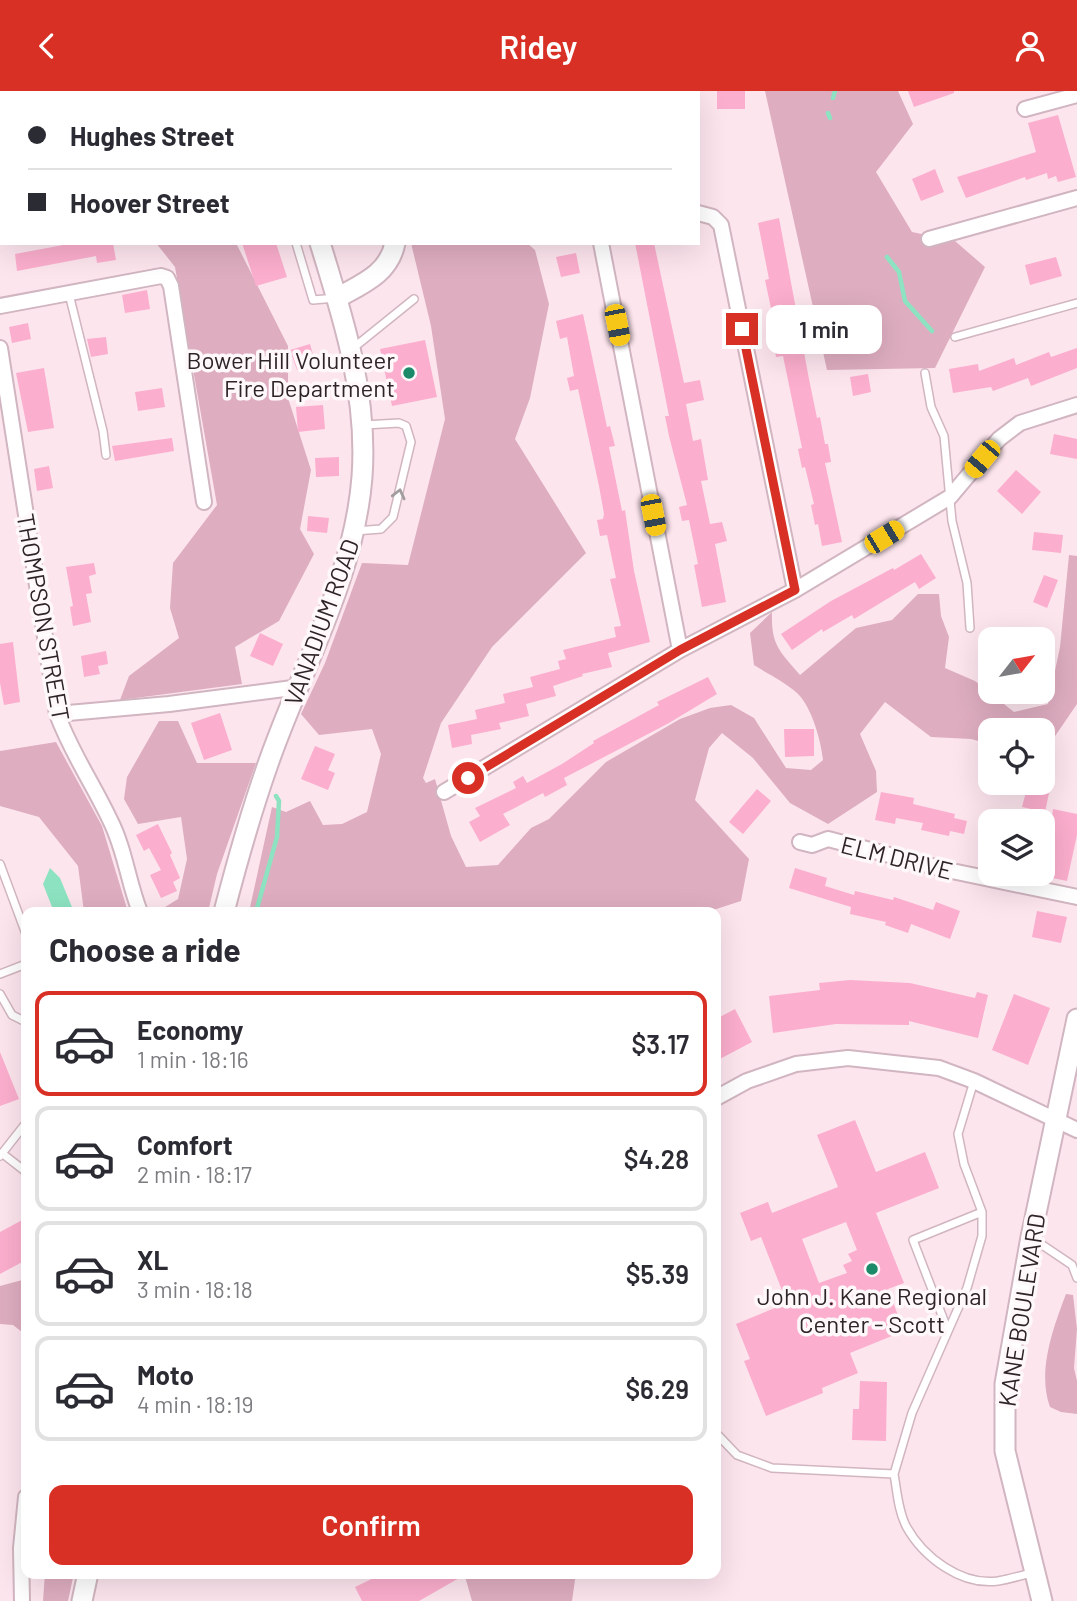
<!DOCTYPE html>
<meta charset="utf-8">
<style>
body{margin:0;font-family:Barlow,sans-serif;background:#f2f2f3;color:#2b2b33;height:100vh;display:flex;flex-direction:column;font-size:26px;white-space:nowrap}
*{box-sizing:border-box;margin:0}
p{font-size:23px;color:#7c7c81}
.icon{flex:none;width:38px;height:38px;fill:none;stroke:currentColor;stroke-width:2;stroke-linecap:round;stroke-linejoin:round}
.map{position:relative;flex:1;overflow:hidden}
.drawer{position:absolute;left:21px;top:816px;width:700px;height:672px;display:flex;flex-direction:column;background:#fff;border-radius:14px;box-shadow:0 7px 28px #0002}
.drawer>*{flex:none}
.guide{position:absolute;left:0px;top:0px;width:700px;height:154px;box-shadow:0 7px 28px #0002;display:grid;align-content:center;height:154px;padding:0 28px;background:#fff}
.needle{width:46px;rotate:59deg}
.buttons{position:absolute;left:978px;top:536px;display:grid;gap:14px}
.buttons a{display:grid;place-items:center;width:77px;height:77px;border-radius:14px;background:#fff;box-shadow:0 7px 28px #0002;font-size:35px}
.end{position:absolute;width:32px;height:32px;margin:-16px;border:9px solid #d93025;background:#fff;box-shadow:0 0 0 4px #fff}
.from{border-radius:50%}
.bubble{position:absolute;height:49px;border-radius:14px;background:#fff;box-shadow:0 7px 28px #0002;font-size:23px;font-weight:600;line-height:49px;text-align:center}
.car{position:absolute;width:21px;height:42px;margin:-21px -10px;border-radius:9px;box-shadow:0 0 5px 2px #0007;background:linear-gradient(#f5c518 24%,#345 0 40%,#f5c518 0 76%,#345 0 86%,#f5c518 0)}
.guide b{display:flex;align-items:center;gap:24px;height:66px;font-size:26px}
.guide b+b{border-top:2px solid #e1e1e2}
.guide i{width:18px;height:18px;background:#2b2b33}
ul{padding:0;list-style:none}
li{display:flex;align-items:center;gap:21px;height:105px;margin:0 14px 10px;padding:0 14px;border:4px solid #e1e1e2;border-radius:14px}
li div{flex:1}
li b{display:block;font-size:26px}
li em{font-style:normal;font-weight:600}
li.current{border-color:#d93025}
li>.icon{width:63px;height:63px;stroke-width:1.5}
h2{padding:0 28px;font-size:32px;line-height:84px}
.button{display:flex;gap:14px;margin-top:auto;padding:14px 28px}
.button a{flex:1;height:80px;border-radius:14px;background:#d93025;color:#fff;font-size:28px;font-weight:600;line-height:80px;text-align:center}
header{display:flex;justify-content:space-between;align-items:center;height:91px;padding:0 28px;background:#d93025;color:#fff;font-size:32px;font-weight:600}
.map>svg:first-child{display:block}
</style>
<header><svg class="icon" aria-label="back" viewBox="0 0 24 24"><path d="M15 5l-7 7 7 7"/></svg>Ridey<svg class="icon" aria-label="person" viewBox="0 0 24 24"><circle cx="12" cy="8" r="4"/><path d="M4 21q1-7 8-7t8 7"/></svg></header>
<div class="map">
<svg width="1077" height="1510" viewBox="0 0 1077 1510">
<rect width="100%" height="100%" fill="#fde5ee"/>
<path fill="#deadc0" d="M765,0H898L913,33L876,81L912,141L955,150L985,176L935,277L827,279Z
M156,152H236L288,255V307L311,379L300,438L314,463L279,530L235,556L242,593L120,609L129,585L179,547L170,517L173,472L217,414L175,176Z
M411,152H527L535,159L549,213L530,307L515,348L586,462L492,556L441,632L423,687L426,692L435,688L451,745L466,776L498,774L531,737L549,728L606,671L680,628L710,617L731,614L754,627L786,677L811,679L823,669C821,650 812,616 797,602C785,591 768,583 754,574L750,542L772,521C771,554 779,559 800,584L856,537L892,529L918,503H939L941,525L949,546L945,577L975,590L1014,621L1048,613L1060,556L1069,464L1077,465V613L1051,651L1043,654V639H990V653L971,648L931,646L885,611L860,643L876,680L877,701L828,733L790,712L753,667L722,642L709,657L695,709L749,768L741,810L707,821H249L272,716L286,721L310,710L323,734L342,733L367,721L381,663L372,638L319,644L301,623L325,572L362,472L408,474L445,328L431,235Z
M159,630H178L197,672H256L217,783L208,821H157L178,808L187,768L181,726L138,733L124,708L127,686Z
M56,651L102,735L128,821H84L78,775L39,726L0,715V660Z
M26,1188V1244L13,1234L0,1233V1195Z
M1066,1203L1073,1204L1077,1238L1074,1277L1077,1290V1323L1061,1321L1050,1316C1037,1281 1053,1237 1066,1203Z
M45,1482H74L68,1510H43Z
M464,1482H576L572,1510H472Z"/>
<path fill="#8de3c1" d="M50,777L60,787L74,821H54L43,793Z"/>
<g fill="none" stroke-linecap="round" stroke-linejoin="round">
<path stroke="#8de3c1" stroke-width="4.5" d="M833,7L835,0
M828,22L830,27
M887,166L899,181L905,210L932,240
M256,821L277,746L279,710L276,705"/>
</g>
<path fill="#fbaecd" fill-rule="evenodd" d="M717,0H745V18H717Z
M908,0H954V2L914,16Z
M1058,24L1076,86L1058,91L1056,85L1048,88L1047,82L1026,89L1025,86L966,107L957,86L1036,61L1028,32Z
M935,78L944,101L921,110L912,88Z
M779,127L809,288L817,327L820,326L825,353H828L831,371L825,372L842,451L822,455L818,433L815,434L811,414L814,413L805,376L802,377L798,358L802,357L783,265L776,266L774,251L778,250L765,189L769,188L758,132Z
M74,152H113L116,169L97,172L96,165L17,180L15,163Z
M242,152H276L287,186L256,195Z
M635,152H654L684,292L700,289L704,309L686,313L693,350L701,348L708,389L701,390L710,433L722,431L727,450L715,453L726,511L702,516L694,474L698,473L689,429L682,430L679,416L687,414L669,345L665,325H669Z
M576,162L580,182L561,186L556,166Z
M1056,166L1062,185L1030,194L1025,174Z
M147,199L150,218L125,222L122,204Z
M583,223L607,336L610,335L615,355L609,356L622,420L625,419L634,480L650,551L608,562L612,576L582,583L583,585L553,595L556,605L526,613L529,625L499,632L501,638L471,644L472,653L452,657L448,634L477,628L475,619L505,612L503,603L533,596L530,586L560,578L558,570L566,568L563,559L616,546L614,536L621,535L610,488L616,487L607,444L600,445L597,429L603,428L604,423L599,395L578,298L570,300L567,287L574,285L567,246L560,248L556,230Z
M28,232L31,248L12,252L9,236Z
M106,246L108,263L91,266L87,248Z
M425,249L437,306L392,315L380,258Z
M310,253L316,274L297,279L290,259Z
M1077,257V277L1031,295L1028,287L993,300L991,296L953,302L949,278L978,273L979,280L1014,267L1016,274L1049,261L1051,266Z
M44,277L54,337L28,341L16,282Z
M868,283L871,301L853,305L850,286Z
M162,297L165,316L138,320L135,301Z
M323,314L325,338L298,341L296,316Z
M1054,343L1077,348V368L1050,363Z
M172,347L174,360L115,370L112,355Z
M339,366V385L316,386L315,367Z
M49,375L53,397L37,400L34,378Z
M1016,379L1041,401L1022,423L997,400Z
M308,425L329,427L327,442L307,440Z
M1034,441L1063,444L1061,462L1032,459Z
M921,463L936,487L919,498L915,491L854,528L852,524L823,541L822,538L792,559L781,543L831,510L893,477L894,479Z
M94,472L96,483L89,485L92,502L86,503L91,531L73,535L70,516L73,515L66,476Z
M1044,484L1058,489L1047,517L1033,511Z
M260,542L283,553L273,575L250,565Z
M13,551L20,611L4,614L0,592V553Z
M106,560L108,573L98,575L100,583L84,586L81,565Z
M708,586L717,603L669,632L564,687L567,694L545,706L543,702L503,723L510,734L480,751L469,731L480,725L475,717L516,697L513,691L523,685L527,692L562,673L594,652L593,650L659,614L657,611Z
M220,622L232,659L204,669L191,632Z
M784,638H814V665L785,666Z
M315,655L335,663L328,679L335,682L328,699L301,688Z
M1027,697L1049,702L1045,721L1022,716Z
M757,698L771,710L743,743L729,731Z
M881,701L914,707L913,713L955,723L954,727L967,730L964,743L950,740L949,745L921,739L923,732L896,727L895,733L875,729Z
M1053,718L1077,723V744L1067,790L1043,785Z
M158,733L172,762L170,764L180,787L173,791L177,800L161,807L150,784L161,779L149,757L144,760L136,744Z
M795,777L827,787L825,795L854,804L855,800L893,809L894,806L933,819L936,811L960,820L950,848L911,833L908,842L885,834L886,831L850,823L851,816L789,797Z
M1037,820L1067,826L1061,852L1032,846Z
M850,889L910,892L975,907L977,901L988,904L978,947L909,930V934L836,933L773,942L769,905L820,899L819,892Z
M1014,903L1050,917L1028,974L992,959Z
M735,918L752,951L716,970V928Z
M0,961L19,1008L0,1015Z
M855,1029L876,1081L925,1061L939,1097L876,1122L904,1192L888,1198L904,1240L850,1262L858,1282L822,1297L823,1302L766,1325L744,1270L750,1268L736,1233L787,1212L761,1146L751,1150L740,1122L768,1111L772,1122L838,1096L817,1044ZM846,1131L857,1159L848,1163L852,1170L843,1174L847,1182L819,1192L802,1148Z
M26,1127V1169L0,1183V1141Z
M860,1290L887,1291L886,1350L852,1349L853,1318H859Z
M384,1482H468L419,1510H362L355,1496Z"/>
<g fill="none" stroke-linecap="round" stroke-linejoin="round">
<defs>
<path id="lane" d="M296,152L313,209L336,207
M69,203L103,340L106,364
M955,246L1077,212
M352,258L414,208
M925,282L931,316L944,345L952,430L967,492L970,537
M355,440L381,438L393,426L411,351L406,335L399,332L364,334
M0,773L26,843
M0,883L26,873
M0,903L12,924L26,931
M3,1063L26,1081
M0,1065L26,1032
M1032,1147L1072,1174L1077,1187
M948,1240L913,1149L982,1121
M716,1342L737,1364L772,1377L894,1383C897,1400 898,1419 906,1435C923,1466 961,1495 998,1490C1010,1488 1023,1484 1035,1481
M894,1383L912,1322L967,1197L982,1145V1121L964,1073L958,1043L974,990"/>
<path id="street" d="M536,2L538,0
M1025,18L1077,4
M698,122L713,126L721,134L795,499
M929,148L1077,107
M601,152L680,559
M0,215L161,185L167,187L171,195L204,411
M0,257L57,623C71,661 93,693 110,729C125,758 128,791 140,821
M57,623L169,613L300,596
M444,701L680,559L795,499L950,406L999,348L1020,332L1077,314
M800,751L812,754L828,748L947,779L1077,806
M716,1007L747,990L796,973L848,967L939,977L974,990L1077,1039
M22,1510L21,1457L26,1406"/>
<path id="secondary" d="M274,0L275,2
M382,2L383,0
M337,207C362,193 389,183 395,152
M224,821C237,771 251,721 268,673C301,578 354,488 362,386C368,305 344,229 320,152
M82,1510L88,1482
M1042,1510L1005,1360V1293L1031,1146L1077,928"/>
</defs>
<use href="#lane" stroke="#d1b5c0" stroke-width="10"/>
<use href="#street" stroke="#d1b5c0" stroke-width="18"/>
<use href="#secondary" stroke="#d1b5c0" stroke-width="23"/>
<use href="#lane" stroke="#fff" stroke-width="7"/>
<use href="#street" stroke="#fff" stroke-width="14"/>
<use href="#secondary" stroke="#fff" stroke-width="19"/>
<path stroke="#8f7e85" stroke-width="4.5" stroke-dasharray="10 5" stroke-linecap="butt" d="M136,2L143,0
M0,34H2"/>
</g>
<defs><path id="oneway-chevron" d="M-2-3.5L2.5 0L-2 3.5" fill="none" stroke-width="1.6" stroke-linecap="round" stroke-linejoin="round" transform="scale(1.75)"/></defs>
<use stroke="#a19c9e" href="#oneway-chevron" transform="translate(399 403) rotate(-76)"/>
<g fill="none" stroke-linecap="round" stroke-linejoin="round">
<path stroke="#d93025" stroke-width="9" d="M468,687L680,559L795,499L742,238"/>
</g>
<g fill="#1c8968" stroke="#fef8fa" stroke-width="2.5">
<circle cx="409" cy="282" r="7"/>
<circle cx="872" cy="1178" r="7"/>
</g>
<g text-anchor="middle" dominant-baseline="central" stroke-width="7" stroke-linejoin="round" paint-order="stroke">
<g font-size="24" fill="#2e2428" stroke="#fef8fa" text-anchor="end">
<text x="395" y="268">Bower Hill Volunteer<tspan x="395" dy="28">Fire Department</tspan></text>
<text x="872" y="1204" text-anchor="middle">John J. Kane Regional<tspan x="872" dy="28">Center - Scott</tspan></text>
</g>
<g font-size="24" fill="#2e2428" stroke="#fef8fa">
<text transform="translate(44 526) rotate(80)">THOMPSON STREET</text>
<text transform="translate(321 531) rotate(-70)">VANADIUM ROAD</text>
<text transform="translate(897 766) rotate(14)">ELM DRIVE</text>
<text transform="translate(1021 1219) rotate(-81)">KANE BOULEVARD</text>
</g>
</g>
</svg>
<div class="buttons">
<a><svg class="needle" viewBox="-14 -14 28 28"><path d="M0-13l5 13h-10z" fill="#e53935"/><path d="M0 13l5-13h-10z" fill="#7c7c81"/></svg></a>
<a><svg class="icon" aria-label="locate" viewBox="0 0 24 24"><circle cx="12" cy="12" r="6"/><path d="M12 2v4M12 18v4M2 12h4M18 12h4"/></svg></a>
<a><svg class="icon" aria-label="layers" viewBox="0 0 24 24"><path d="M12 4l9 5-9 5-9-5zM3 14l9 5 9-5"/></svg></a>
</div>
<i class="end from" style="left:468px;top:687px"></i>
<i class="end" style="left:742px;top:238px"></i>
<div class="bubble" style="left:766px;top:214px;width:116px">1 min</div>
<i class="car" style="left:617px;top:234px;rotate:169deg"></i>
<i class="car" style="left:982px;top:368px;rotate:220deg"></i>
<i class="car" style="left:653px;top:424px;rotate:169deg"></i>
<i class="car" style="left:884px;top:446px;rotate:59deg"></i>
<div class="guide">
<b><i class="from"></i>Hughes Street</b>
<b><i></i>Hoover Street</b>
</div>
<section class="drawer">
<h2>Choose a ride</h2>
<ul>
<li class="current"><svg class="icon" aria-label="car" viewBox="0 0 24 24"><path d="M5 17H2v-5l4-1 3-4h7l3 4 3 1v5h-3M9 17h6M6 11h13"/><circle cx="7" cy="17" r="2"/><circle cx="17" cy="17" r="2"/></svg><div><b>Economy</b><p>1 min · 18:16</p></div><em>$3.17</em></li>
<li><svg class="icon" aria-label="car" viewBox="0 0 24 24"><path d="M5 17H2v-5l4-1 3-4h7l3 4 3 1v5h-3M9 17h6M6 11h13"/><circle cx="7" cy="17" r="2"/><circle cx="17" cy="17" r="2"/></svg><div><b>Comfort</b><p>2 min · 18:17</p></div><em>$4.28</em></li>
<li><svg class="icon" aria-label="car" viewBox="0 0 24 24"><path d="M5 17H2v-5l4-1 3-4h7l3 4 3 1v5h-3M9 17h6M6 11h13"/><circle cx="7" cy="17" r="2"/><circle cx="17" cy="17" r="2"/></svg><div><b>XL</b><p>3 min · 18:18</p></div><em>$5.39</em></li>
<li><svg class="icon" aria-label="car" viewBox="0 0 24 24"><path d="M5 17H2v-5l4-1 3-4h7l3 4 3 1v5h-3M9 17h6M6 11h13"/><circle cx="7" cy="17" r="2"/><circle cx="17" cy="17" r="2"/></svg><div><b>Moto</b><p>4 min · 18:19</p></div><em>$6.29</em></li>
</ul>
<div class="button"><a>Confirm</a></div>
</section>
</div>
